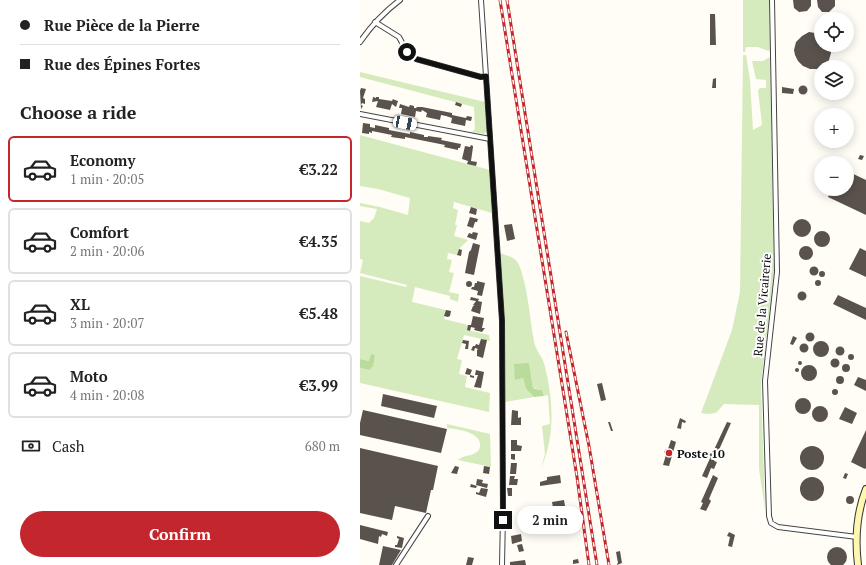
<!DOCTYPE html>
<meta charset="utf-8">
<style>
body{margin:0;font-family:"PT Serif",serif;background:#f2f2f2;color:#222;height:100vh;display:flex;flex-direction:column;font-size:15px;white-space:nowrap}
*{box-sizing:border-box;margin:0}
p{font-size:13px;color:#767676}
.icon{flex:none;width:22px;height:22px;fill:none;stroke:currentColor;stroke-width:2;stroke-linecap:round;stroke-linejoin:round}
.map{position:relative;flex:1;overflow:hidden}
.sheet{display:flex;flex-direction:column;background:#fff;width:360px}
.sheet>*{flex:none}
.banner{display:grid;align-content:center;height:88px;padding:0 20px;background:#fff}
.buttons{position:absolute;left:454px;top:12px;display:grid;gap:8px}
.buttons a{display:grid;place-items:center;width:40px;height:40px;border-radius:50%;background:#fff;box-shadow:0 2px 10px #0003;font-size:20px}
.end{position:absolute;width:18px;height:18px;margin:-9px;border:5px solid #111;background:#fff;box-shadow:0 0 0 2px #fff}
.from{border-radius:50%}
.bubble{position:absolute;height:28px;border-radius:14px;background:#fff;box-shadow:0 2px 10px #0003;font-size:13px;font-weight:600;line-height:28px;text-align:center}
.car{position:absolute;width:12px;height:24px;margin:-12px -6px;border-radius:5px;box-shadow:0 0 3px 1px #0007;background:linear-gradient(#fff 24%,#345 0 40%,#fff 0 76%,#345 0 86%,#fff 0)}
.banner b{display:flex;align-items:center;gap:14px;height:38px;font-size:15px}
.banner b+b{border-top:1px solid #e0e0e0}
.banner i{width:10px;height:10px;background:#222}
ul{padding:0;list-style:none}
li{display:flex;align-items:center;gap:12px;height:66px;margin:0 8px 6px;padding:0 12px;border:2px solid #e0e0e0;border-radius:6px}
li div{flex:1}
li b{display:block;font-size:15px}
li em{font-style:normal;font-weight:600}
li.current{border-color:#c4262e}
li>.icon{width:36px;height:36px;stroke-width:1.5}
h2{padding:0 20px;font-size:18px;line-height:48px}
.pay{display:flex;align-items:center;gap:10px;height:44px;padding:0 20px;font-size:15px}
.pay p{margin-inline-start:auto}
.cta{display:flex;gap:8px;margin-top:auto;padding:8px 20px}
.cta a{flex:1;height:46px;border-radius:24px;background:#c4262e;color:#fff;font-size:16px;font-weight:600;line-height:46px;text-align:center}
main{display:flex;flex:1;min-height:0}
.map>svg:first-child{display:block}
</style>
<main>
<section class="sheet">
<div class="banner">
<b><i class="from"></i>Rue Pièce de la Pierre</b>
<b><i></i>Rue des Épines Fortes</b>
</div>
<h2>Choose a ride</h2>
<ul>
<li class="current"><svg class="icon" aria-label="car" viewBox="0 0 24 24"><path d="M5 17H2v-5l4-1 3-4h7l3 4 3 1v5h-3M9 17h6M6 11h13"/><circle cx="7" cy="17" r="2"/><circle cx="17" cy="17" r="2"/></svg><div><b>Economy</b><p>1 min · 20:05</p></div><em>€3.22</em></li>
<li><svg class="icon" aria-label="car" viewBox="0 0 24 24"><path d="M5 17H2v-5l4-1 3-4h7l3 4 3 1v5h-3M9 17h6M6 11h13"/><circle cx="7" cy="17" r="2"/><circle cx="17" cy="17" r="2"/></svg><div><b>Comfort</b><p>2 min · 20:06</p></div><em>€4.35</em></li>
<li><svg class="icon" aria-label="car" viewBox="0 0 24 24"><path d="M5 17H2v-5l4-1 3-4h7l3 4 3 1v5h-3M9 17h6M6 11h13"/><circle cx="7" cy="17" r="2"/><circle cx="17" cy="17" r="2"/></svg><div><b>XL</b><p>3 min · 20:07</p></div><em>€5.48</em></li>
<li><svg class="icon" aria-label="car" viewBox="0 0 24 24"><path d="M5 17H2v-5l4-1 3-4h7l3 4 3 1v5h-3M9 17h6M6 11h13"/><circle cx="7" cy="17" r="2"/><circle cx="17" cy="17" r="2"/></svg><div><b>Moto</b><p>4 min · 20:08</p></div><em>€3.99</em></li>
</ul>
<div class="pay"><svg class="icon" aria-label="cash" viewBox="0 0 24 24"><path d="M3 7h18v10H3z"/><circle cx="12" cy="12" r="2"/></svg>Cash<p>680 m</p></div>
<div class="cta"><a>Confirm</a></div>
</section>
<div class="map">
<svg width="506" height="565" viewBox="0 0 506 565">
<rect width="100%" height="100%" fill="#fffdf5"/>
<path fill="#d5ebbd" d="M383,0H409L410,50L408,51L398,47H386L385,52H383Z
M383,55H386L390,80L393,130L402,125L398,90L400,88H406V80L396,79L392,61H403L410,57L414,273L401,384L405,509L399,469V405L364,404L356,413L347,414L341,413L372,330L380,292Z
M0,72L125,102L127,131L124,134L112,132L115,129L114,107L0,77Z
M0,135L130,170L132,213L94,202L93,208L98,210L95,225H97L94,236L108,240L99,249L97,255L88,253L87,259L92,260L89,272L94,273L89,292L99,294L98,302L90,299V296L55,287L52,302L86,310L84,319L108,325L107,330L129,335L130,341L104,335L97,359L102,360L99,374L107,376L105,387L130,393L129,412L0,383V368L9,370V361L0,359V276L46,287L47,285L0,273L3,260L0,259V221L9,223L14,218L17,209L0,206V203L20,207L48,215L50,198L18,189L0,186Z
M140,253C145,255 155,257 158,263C167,280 170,320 174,341C175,349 181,355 184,363C193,397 196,435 181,468L185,454L182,426L190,424L188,395L184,396L182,390L173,388L169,363L155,379L163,378L166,389L174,397L145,402V327Z
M87,424L130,434L131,467L98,460C105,454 109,457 115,453C118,452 120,449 120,446C122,432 96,429 87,428Z"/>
<path fill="#b9dc9c" d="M11,354L15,355L13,366L9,370L0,368V359L9,361Z
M169,363L173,388L175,389L182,390L184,396L174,397L166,389L163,378L155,380L154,364Z"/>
<path fill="#5a524d" d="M433,0H451V6L447,11L439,12L434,8Z
M457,0H475V6L469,12H462L458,7Z
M350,14H355L356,45H350Z
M449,32L461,34V45H471V53L469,60L464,66L457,69H450L443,66L438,61L435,55L434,50L436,42L442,36Z
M356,78V88H352L353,79Z
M438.5 90a4.5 4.5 0 1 1 9 0a4.5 4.5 0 1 1-9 0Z
M422,87L434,89L433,94L422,93Z
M1,88L6,89L3,98L5,99V104L2,103L1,105L3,106L1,109L0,91Z
M13,97L16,98V97H19V99L32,101L33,99L35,100L38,101L36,107L32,104L30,110L16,107L18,101L12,102Z
M96,102L102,104L101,107L95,105Z
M40,104L49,107L50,105L54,106V108H56L57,107H62L92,113V115L106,118L107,116L112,117L111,121L106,120L105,126L91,123L92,118L86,116L81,115L80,120L66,117L67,113L62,110L61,112L56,111L55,117L41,114L42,108H39Z
M3,123L10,124V127L15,128V125L29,128V130L50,134V132L64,135V137H68V136L82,138L81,140L101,144L100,148H98V150L84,147L85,145L45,137V139L31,137L32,135L12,131V133L9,132V134L2,133Z
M111,145L113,146V147L111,161L117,162L116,166L107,164L108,161L102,159L105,146L110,147Z
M500,155L504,156L502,160L498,159Z
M487,171L506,180V215L468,197L472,189H487Z
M111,207L117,209L116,215L109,213Z
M110,217L118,219L117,222H115L113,228L107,226Z
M433 228a9 9 0 1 1 18 0a9 9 0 1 1-18 0Z
M152,224L155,239L147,241L144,225Z
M454 239a8 8 0 1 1 16 0a8 8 0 1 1-16 0Z
M113,232L118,233L116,240L107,237L109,233L112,234Z
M113,243L120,245L114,275L105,273L109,252L111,250Z
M439 253a7 7 0 1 1 14 0a7 7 0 1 1-14 0Z
M500,248L506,251V277L489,269Z
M99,249L102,250L101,256L97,255Z
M449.5 271a4.5 4.5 0 1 1 9 0a4.5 4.5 0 1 1-9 0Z
M459 274a3 3 0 1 1 6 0a3 3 0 1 1-6 0Z
M455 283a3 3 0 1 1 6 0a3 3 0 1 1-6 0Z
M117,281L125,283L122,296L117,295L118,291L111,289L112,287H114L115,283H117Z
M106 284a3 3 0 1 1 6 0a3 3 0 1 1-6 0Z
M437.5 296a4.5 4.5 0 1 1 9 0a4.5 4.5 0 1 1-9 0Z
M478,295L506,308V320L473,304Z
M111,297L119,299L118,301L122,302L120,314L111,311L113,306H115L113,305L116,301L110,300Z
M86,310L91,311L90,316L88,317L84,316Z
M113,316L124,318L122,328H125L122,332L114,330L115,328L111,327L110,331L107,330L108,325H111Z
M445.5 337a4.5 4.5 0 1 1 9 0a4.5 4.5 0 1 1-9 0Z
M433,336L437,338L433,345L430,344Z
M121,339L127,340L123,358L117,356V350L118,349L115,348L114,351L111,350L113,346H115L116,344L119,345Z
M103,340L109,341L108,349H105L106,344L102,343Z
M453 349a8 8 0 1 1 16 0a8 8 0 1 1-16 0Z
M439.5 348a4.5 4.5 0 1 1 9 0a4.5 4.5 0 1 1-9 0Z
M475.5 351a4.5 4.5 0 1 1 9 0a4.5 4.5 0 1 1-9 0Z
M488 357a3 3 0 1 1 6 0a3 3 0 1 1-6 0Z
M470.5 363a4.5 4.5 0 1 1 9 0a4.5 4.5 0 1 1-9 0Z
M438 363a2 2 0 1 1 4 0a2 2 0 1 1-4 0Z
M482 368a4 4 0 1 1 8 0a4 4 0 1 1-8 0Z
M441 373a8 8 0 1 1 16 0a8 8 0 1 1-16 0Z
M435 370a2 2 0 1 1 4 0a2 2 0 1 1-4 0Z
M107,368L112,370L110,375L114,376V378L110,377V375L105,374Z
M116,370L124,372L121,388L114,387L118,375H115Z
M476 380a4 4 0 1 1 8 0a4 4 0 1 1-8 0Z
M498,377L506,380V391L494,385Z
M242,383L246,400L241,401L237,384Z
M472 392a3 3 0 1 1 6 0a3 3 0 1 1-6 0Z
M23,394L77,406L74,418L21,406Z
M435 406a8 8 0 1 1 16 0a8 8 0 1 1-16 0Z
M452 414a8 8 0 1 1 16 0a8 8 0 1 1-16 0Z
M485,407L497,413L492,424L479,419Z
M3,410L87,429L81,453L0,435V423Z
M152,410L158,411V418L161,417V425H151Z
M320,418L326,421L325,423L322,422L321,429L317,428Z
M248,422H250L253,431H251Z
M367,422L371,423L354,461L357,462L354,469L351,468L347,478L342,476L351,456L349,455L351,453L352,454Z
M506,430V468L505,469L491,462Z
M151,440H157V445L162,446L161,451H151Z
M311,440L316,442L309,466L303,465L306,455L304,452L306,449H308Z
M440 458a12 12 0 1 1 24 0a12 12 0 1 1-24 0Z
M0,448L78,466L73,490H71L66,513L35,506L32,520L0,513Z
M151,454H155V460L151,459Z
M151,463H157L156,474H150Z
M95,466L99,467L97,474L91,473Z
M124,466L130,467L129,474L123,473Z
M485,473L488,474L486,479L483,478Z
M200,475L201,483L180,486V482L187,480V477Z
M353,475L358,478L349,499L351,501L346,511L340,509L343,503L341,502Z
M150,476H155L154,479H158L157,485H149Z
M440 489a12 12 0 1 1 24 0a12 12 0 1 1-24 0Z
M117,479L123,480L122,483L128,484L127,488L116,485Z
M111,484L117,486L116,488L110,487Z
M121,488L128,489L126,497L116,494V492L119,493Z
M147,488H152V496H148Z
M486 500a4 4 0 1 1 8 0a4 4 0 1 1-8 0Z
M204,500L209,529L197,530L192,502Z
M0,525L28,532L27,536L22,534L21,537L19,536L18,544L0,539Z
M369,532L375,535L372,547L368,546L370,537L367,536Z
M161,534L162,541L152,544L151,536Z
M37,536L44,538L42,548L35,547V545H37L39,539L37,538Z
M162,544L164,551L159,552L157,545Z
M23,546L41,550L32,565H19Z
M467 557a10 10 0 1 1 20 0a10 10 0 1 1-20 0Z
M260,551L262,563L257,565V564L258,563L256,552Z
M108,557L114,558L112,565H106Z
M218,559L219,563L213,564V560Z
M165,560L166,565H150V562Z"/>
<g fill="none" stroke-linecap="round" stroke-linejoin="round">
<defs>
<path id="street" d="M121,0L142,321L143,515L142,565
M412,0L417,272L405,381L409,516L411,523L418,527L497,537
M15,22L39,37L47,52L56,59L121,77L126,76
M0,42C11,26 24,12 40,0
M0,114L130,139
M36,565L68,516"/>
<path id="secondary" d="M498,565C495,540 497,512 506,489"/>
</defs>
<use href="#street" stroke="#444" stroke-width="6"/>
<use href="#secondary" stroke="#333" stroke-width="8"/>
<use href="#street" stroke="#fff" stroke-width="4"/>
<use href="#secondary" stroke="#fff6b0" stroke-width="6"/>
<defs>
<path id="rail" d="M140,0L217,477L229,565
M147,0L237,565
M206,332L229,446L249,565"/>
</defs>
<use href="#rail" stroke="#c4262e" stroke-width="3"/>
<use href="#rail" stroke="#fff" stroke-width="1.5" stroke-dasharray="4.5" stroke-linecap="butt"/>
</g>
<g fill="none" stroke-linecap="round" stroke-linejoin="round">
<path stroke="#111" stroke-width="5" d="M47,52L56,59L121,77L126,76L142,321L143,520"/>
</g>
<circle fill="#c4262e" stroke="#fff" stroke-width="1.5" cx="309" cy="453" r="4"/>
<g text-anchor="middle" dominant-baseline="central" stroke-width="4" stroke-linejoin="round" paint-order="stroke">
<g font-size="12" fill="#111" stroke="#fff">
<text transform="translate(402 305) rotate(-85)">Rue de la Vicairerie</text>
</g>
<g font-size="12" font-weight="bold" fill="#111" stroke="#fff" text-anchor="start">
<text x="317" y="453">Poste 10</text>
</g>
</g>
</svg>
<div class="buttons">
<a><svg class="icon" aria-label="locate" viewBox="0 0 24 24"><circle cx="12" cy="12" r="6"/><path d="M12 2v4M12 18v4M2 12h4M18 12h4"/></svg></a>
<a><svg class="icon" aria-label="layers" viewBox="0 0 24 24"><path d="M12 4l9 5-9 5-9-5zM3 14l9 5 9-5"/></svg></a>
<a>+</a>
<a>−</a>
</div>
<i class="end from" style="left:47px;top:52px"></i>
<i class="end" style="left:143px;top:520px"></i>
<div class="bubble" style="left:157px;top:506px;width:66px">2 min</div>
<i class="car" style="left:45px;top:123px;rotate:101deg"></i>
</div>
</main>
